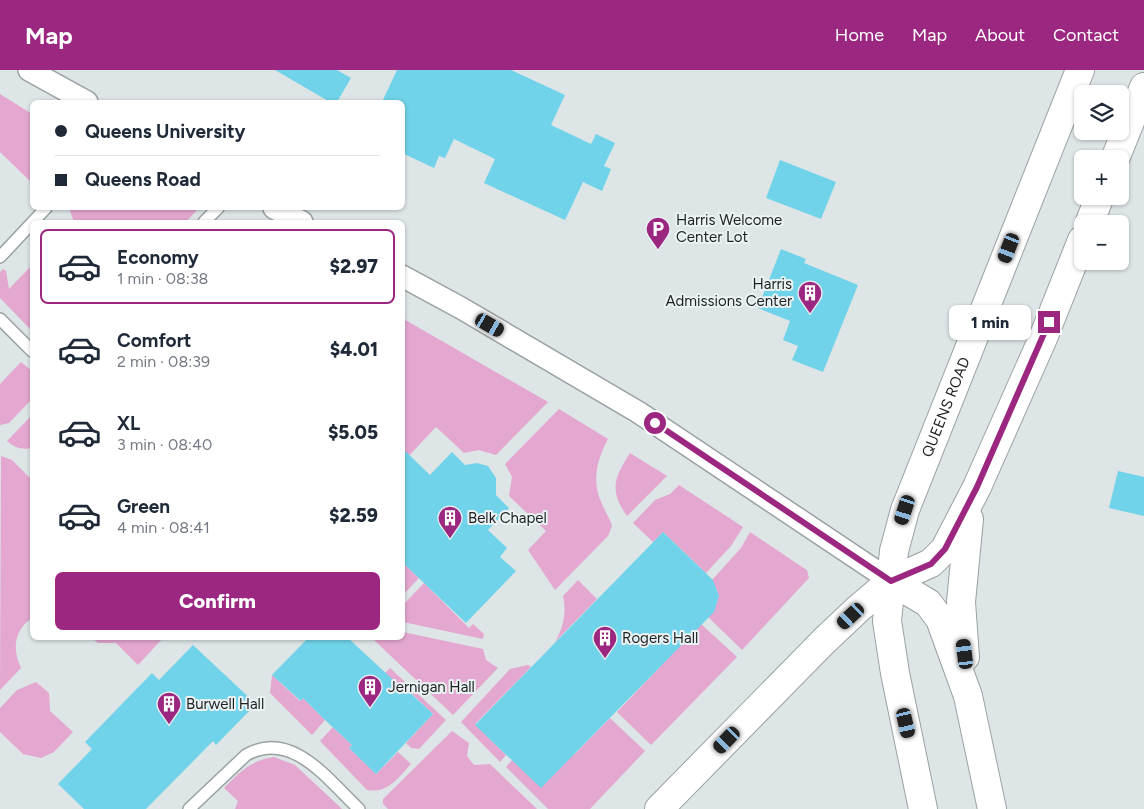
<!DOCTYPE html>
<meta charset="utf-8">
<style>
body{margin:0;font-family:Figtree,sans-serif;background:#f2f2f3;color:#1f2937;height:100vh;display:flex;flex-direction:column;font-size:19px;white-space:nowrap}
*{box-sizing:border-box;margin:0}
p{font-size:16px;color:#747a83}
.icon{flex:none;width:28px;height:28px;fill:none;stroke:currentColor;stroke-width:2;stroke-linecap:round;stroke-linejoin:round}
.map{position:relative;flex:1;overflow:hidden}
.details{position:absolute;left:30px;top:150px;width:375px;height:420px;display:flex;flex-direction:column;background:#fff;border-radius:8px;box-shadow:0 1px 4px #0004}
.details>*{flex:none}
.banner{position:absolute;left:30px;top:30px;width:375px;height:110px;border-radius:8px;box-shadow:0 1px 4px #0004;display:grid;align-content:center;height:110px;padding:0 25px;background:#fff}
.fabs{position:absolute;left:1074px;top:15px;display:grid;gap:10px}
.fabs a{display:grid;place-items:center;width:55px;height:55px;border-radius:8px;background:#fff;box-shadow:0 1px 4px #0004;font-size:25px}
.end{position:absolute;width:22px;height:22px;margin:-11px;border:6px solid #9c2781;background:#fff;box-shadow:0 0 0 2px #fff}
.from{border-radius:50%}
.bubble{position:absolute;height:35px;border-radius:8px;background:#fff;box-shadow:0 1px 4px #0004;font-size:16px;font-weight:800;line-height:35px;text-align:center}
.car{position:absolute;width:15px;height:30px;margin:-15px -8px;border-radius:6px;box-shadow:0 0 4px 1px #0007;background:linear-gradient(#222 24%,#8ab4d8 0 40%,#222 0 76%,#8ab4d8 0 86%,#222 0)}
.banner b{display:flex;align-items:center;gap:18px;height:48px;font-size:19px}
.banner b+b{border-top:1px solid #e0e1e3}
.banner i{width:12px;height:12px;background:#1f2937}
ul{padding:9px 0 0;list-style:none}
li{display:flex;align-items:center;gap:15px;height:75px;margin:0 10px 8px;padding:0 15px;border:2px solid transparent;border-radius:8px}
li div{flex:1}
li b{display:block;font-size:19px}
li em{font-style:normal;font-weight:800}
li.active{border-color:#9c2781}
li>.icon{width:45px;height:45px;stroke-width:1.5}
.primary-button{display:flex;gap:10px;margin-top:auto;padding:10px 25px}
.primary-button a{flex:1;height:58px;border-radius:8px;background:#9c2781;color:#fff;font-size:20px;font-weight:800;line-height:58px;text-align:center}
header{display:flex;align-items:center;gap:30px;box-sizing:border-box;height:70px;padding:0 25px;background:#9c2781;color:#fff}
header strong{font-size:24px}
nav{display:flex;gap:28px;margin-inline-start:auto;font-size:18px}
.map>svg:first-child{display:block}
</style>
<header>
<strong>Map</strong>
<nav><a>Home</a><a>Map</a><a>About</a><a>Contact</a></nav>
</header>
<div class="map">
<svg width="1144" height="739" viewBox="0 0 1144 739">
<rect width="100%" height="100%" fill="#dde5e6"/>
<path fill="#e4a7d0" d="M0,24L32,44V113L0,82Z
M69,138H195L198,139L186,152H74Z
M32,195V261L0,228V202L3,199L6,201L9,219Z
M402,248L548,332L496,385L479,380L464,383L436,357L403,392Z
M21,292L32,301V329L9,353L0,355V314Z
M559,339L608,369C597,390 591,411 602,434C605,442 610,448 612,456L608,466L555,520L528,480L546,461L509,426L512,407L505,394Z
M32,345V378C22,380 15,378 7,371Z
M630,383L667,406L627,446C609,420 614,408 630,383Z
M1,386L12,390L32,410V548C14,560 12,579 21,598L0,620Z
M679,415L743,457L731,476L706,503L663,462L653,472L633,453L655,430L670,424Z
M750,462L802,497L807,500L809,508L742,580L708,547C718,536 723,523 711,511L741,478Z
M402,492L419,508L403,525H402Z
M578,510L597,529L555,572C563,558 567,543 563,526Z
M424,513L469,558L473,554L484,564L483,569L403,552V535Z
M701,554L737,587L651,675L617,642Z
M403,562L483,579L486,590L498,598L453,645L373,569L402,568Z
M92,568H163L138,595L116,573H98Z
M528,595L531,597L475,654L506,685L500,692L461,652L510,599Z
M390,598L446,650L419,679L411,678L406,673L433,644L406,618L404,620L385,603Z
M272,605L300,631L303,628L325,650L312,665L270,623Z
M36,612L49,623L50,641L73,662L54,682L41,688L23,684L0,662V638L17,620Z
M610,648L645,681L590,739H548L506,697L512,690L575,684Z
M333,657L352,675L349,678L376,704L398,682L411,694C399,707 388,724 367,720L320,671Z
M452,661L469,673L467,686L474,695L490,694L537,739H388L383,734V729Z
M274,687L295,695L342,739H235L238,731L224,718C239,702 252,690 274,687Z"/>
<path fill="#70d3e9" d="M275,0H337L351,8L337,32H330Z
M397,0H511L565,25L551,55L591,74L596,64L615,73L604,96L611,99L602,121L583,112L565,150L484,113L495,89L454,69L445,88L439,86L434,98L402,83V32H382Z
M780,90L836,112L821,149L766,128Z
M781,179L806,189L804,193L858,215L823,302L792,290L798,276L783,270L790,251L758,238Z
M402,378L430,405L452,382L465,395L477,393L488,396L496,408V425L509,438L488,460L507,478L500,487L516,501L466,553L402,492Z
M1118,401L1144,407V446L1109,438Z
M663,462L713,510L719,526L714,542L541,718L475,655Z
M308,568H348L404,620L405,618L433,644L376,704L349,678L352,675L325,650L303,628L301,631L272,605Z
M193,575L256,634L216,675L213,671L146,739H84L58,714L92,679L85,672L152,603L159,610Z"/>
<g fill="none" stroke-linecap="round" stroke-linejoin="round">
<defs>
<path id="lane" d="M204,152L218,138
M0,187L46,138
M0,249L32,281
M189,739L246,685C292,659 328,710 359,739"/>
<path id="street" d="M29,0L87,32
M274,138L302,152
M402,206L461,238L638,342L891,511"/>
<g id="secondary">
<path d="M1115,89L1144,17"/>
<path d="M1089,154L1100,126"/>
<path d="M891,511L928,533L940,549L968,626L992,739"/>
<path d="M965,587L961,532L969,449"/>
<path d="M659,739L824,571L859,538L891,511L931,493L945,479L977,417L1043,268L1082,170"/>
<path id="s1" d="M923,739L895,603L887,551L894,481L905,440L1080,0"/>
</g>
</defs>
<use href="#lane" stroke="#9aa1a3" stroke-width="14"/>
<use href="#street" stroke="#9aa1a3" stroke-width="24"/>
<use href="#secondary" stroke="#9aa1a3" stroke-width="30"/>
<use href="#lane" stroke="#fff" stroke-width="11"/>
<use href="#street" stroke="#fff" stroke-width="21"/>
<use href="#secondary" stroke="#fff" stroke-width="28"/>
</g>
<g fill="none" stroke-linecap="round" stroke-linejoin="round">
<path stroke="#9c2781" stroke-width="6" d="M655,353L891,511L931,494L945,479L977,417L1049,252"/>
</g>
<defs>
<symbol id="parking-pin" viewBox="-11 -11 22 30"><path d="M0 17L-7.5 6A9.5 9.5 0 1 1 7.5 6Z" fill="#9c2781" stroke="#eaf2f4"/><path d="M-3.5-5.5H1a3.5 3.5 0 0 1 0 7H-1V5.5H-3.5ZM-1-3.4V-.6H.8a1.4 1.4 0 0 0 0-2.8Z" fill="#fff"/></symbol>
<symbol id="building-pin" viewBox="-11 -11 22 30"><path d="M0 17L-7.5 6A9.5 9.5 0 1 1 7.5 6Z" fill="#9c2781" stroke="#eaf2f4"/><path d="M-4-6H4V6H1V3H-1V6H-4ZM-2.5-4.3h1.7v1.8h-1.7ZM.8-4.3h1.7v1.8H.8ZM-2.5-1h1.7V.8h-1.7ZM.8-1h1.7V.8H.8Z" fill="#fff"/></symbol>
</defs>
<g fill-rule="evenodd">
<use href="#parking-pin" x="644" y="145" width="28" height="38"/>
<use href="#building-pin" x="796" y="209" width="28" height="38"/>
<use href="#building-pin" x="436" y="434" width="28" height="38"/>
<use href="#building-pin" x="591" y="554" width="28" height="38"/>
<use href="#building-pin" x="356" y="603" width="28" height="38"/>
<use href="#building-pin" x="155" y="620" width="28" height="38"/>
</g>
<g text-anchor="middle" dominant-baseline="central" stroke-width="4" stroke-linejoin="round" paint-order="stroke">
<g font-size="15" fill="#1e2021" stroke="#eaf2f4" text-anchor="start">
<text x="676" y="150">Harris Welcome<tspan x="676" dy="17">Center Lot</tspan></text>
<text x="792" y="214" text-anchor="end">Harris<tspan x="792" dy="17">Admissions Center</tspan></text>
<text x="468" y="448">Belk Chapel</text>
<text x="622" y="568">Rogers Hall</text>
<text x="388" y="617">Jernigan Hall</text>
<text x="186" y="634">Burwell Hall</text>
</g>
<g font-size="15" fill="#1e2021" stroke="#eaf2f4">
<text stroke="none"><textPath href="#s1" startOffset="415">QUEENS ROAD</textPath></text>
</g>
</g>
</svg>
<div class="fabs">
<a><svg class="icon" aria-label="layers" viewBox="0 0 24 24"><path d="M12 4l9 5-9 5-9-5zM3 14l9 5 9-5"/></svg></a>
<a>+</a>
<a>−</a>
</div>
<i class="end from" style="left:655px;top:353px"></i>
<i class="end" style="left:1049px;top:252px"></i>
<div class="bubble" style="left:949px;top:235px;width:82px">1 min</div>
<i class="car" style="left:1009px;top:178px;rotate:201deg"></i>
<i class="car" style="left:490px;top:255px;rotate:120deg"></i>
<i class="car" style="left:905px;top:440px;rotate:198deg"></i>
<i class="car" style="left:851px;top:546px;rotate:227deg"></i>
<i class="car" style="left:965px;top:584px;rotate:353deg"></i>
<i class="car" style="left:906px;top:653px;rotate:167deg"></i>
<i class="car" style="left:727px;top:670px;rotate:224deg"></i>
<div class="banner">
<b><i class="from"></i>Queens University</b>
<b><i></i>Queens Road</b>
</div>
<section class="details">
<ul>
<li class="active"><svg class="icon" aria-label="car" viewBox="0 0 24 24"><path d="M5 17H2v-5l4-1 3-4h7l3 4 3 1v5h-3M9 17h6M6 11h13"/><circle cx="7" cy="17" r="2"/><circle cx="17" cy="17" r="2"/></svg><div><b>Economy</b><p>1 min · 08:38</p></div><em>$2.97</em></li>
<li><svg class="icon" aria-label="car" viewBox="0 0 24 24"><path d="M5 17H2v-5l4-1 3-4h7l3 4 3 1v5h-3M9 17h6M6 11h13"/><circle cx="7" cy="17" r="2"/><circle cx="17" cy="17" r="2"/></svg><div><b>Comfort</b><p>2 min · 08:39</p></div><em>$4.01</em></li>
<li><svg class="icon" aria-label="car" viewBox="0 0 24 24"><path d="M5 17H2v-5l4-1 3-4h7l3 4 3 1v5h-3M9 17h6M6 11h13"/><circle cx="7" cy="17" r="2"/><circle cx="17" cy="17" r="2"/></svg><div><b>XL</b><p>3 min · 08:40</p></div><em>$5.05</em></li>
<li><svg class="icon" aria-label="car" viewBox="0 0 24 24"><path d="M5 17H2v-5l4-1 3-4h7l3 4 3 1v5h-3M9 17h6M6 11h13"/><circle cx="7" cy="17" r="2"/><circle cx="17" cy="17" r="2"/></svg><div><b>Green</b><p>4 min · 08:41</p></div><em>$2.59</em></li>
</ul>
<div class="primary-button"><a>Confirm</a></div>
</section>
</div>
